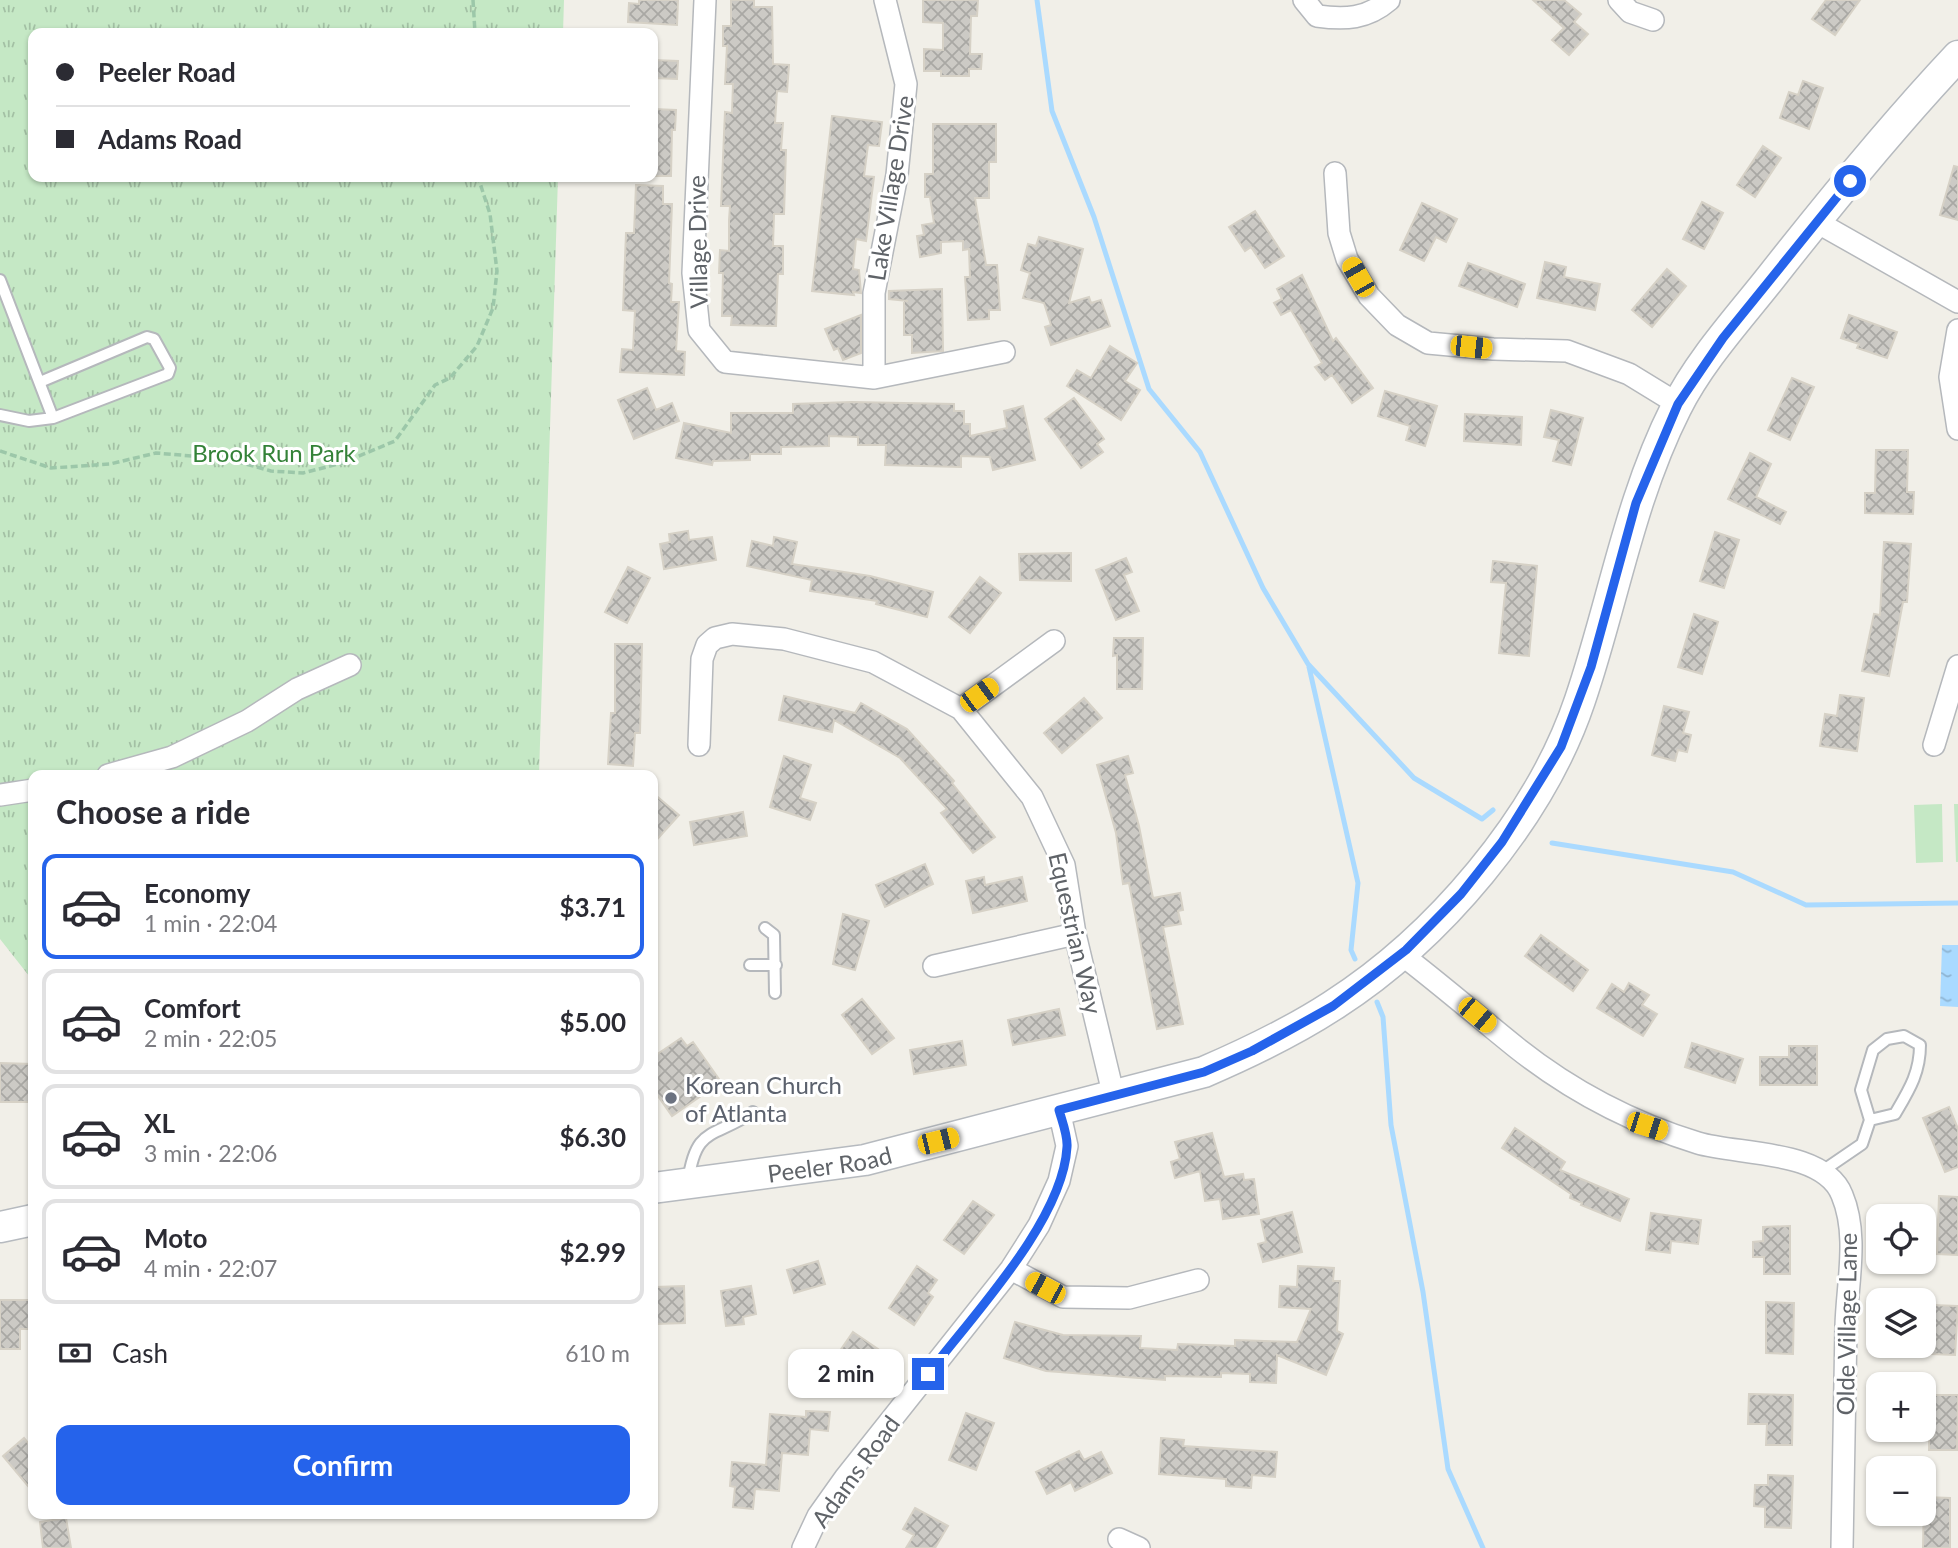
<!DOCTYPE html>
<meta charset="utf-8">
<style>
body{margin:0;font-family:Lato,sans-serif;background:#f2f2f3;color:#2b2b33;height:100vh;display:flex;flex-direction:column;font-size:26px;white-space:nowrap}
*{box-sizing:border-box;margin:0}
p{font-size:23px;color:#7c7c81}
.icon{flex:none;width:38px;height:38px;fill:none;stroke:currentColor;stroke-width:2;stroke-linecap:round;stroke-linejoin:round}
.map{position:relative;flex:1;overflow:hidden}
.side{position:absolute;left:28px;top:770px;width:630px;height:749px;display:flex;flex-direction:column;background:#fff;border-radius:14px;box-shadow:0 2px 5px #0004}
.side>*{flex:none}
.guide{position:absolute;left:28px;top:28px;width:630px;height:154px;border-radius:14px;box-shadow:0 2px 5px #0004;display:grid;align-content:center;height:154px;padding:0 28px;background:#fff}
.tools{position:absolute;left:1866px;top:1204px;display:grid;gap:14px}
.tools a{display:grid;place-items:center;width:70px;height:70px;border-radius:14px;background:#fff;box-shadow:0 2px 5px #0004;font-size:35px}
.end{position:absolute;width:32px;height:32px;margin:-16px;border:9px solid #2563eb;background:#fff;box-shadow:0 0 0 4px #fff}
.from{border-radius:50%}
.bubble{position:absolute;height:49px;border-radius:14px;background:#fff;box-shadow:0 2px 5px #0004;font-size:23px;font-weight:700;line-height:49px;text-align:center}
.car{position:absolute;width:21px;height:42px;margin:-21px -10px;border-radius:9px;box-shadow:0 0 5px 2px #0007;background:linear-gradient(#f5c518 24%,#345 0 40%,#f5c518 0 76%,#345 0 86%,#f5c518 0)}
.guide b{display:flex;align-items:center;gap:24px;height:66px;font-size:26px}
.guide b+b{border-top:2px solid #e1e1e2}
.guide i{width:18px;height:18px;background:#2b2b33}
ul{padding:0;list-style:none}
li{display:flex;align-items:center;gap:21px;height:105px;margin:0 14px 10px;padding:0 14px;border:4px solid #e1e1e2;border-radius:14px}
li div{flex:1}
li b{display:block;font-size:26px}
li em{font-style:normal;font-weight:700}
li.selected{border-color:#2563eb}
li>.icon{width:63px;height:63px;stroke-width:1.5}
h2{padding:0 28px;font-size:32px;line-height:84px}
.pay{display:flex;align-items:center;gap:18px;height:77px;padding:0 28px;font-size:26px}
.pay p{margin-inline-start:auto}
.button{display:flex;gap:14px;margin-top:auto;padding:14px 28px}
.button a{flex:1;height:80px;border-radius:14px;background:#2563eb;color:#fff;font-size:28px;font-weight:700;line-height:80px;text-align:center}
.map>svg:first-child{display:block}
</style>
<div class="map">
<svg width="1958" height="1548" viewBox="0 0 1958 1548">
<defs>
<pattern id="grass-tufts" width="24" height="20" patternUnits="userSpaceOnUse" patternTransform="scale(1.75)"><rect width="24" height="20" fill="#c5e8c5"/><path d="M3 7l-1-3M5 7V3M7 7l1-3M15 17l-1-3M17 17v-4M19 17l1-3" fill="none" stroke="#a3c0a4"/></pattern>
<pattern id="water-ripples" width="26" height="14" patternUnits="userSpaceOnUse" patternTransform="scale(1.75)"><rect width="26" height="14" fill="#aadaff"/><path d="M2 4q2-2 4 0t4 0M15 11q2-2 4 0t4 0" fill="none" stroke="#8eb4d2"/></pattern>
<pattern id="building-cross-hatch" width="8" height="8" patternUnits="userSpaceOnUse" patternTransform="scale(1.75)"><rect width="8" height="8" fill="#cccac5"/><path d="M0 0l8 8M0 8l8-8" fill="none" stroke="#a9a8a4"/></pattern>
</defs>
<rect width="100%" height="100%" fill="#f1efe8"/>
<path fill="url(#grass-tufts)" d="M0,0H564L563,33H33V177H558L539,775H33V981L0,939Z"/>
<path fill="#c5e8c5" d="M1942,804L1943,862L1916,863L1914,805Z
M1954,804H1958V862H1956Z"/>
<path fill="url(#water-ripples)" d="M1942,945H1958V1007L1940,1006Z"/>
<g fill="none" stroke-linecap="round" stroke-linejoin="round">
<path stroke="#aadaff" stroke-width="5" d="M1037,0L1052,111L1094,217L1149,389L1200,452L1263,588L1308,664L1414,778L1482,819L1493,810
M1309,667L1358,883L1351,950L1355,959
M1552,843L1733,872L1806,905L1958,903
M1377,1002L1383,1017L1391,1125L1423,1292L1448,1469L1483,1548"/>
</g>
<path fill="url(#building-cross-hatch)" stroke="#d6d1c6" stroke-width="2" d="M639,0H678L677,25L628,22L629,3L639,4Z
M731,0H754V7H772L773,64L789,65L787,92L777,91L775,123H783L781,150H786L784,214H774L773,246H783V274H778L776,326L731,325L732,316H722L723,273H719L720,250L729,251V220L730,206H721L724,134L725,112L732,113L733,84H725L727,46H723V26H731Z
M923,0H978L977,16H971L970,54H982L981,69H969V76H941V71H924V49L943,50V23L923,22Z
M1533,0H1564L1581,14L1574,22L1588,34L1569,55L1552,40L1564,28Z
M1826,0H1860L1835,35L1812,19Z
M653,60L678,61L677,79L653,78Z
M1803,81L1823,88L1809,129L1780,118L1789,92L1798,95Z
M653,109L676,110L675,130H672L671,176H653Z
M832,116L882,122L879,146L868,145L864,176L874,177L866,241L856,239L853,269L859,270L861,293L853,292L854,295L812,291Z
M933,124H996V162H989V198H975L986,265H997L1000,310H989V319L968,320L965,277H970L969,249L963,250V241L941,242V253L920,257L917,236L924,235L922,225L934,223L930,197H925V174H933Z
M1763,146L1781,158L1755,197L1737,185Z
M1954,166L1958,167V220L1940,215Z
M636,185L663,186V204H672L669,283L672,284L671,302H679L676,351L685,352L684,375L620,372L622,349L633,350L635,311L623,310L626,233H634Z
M1702,202L1723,213L1704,249L1683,239Z
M1422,203L1457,219L1446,242L1436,237L1424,261L1400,250Z
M1255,211L1284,256L1265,268L1251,247L1245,251L1229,227Z
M1039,237L1083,249L1069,303L1089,297L1091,303L1101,300L1110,326L1051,345L1045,327L1051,325L1044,303L1023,298L1030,273L1021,270L1028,244L1036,246Z
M1545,262L1566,267L1564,277L1600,284L1595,310L1537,298Z
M1468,263L1525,284L1517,307L1459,286Z
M1667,269L1686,286L1652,327L1632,310Z
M1302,275L1333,341L1336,338L1373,388L1352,403L1332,375L1325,380L1315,367L1322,363L1291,310L1281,315L1274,303L1282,299L1277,289Z
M942,289L943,351L912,353V335H904V301H908L889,299V291Z
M861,315V353L843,360L838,348L834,350L825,329Z
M1849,315L1897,332L1887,358L1857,348L1859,344L1841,338Z
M1110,346L1137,363L1125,381L1140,390L1121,420L1067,386L1077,370L1091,378Z
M1792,378L1814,387L1790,440L1768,430Z
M647,388L656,410L672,403L679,421L634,439L618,400Z
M1385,391L1437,406L1425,446L1406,440L1410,426L1378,416Z
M1074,398L1104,439L1097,444L1103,452L1081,468L1045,419Z
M852,402L954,404V411H964V424H970V436L1007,428L1004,411L1023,406L1035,460L993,470L990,457L961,456V467L885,465L886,445H858V437L829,436V446L781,447V454H750V460L713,461L712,465L676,458L684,423L731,433V413H793V404Z
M1551,410L1583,418L1571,465L1553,461L1559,440L1544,437Z
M1465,414L1522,417L1521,445L1464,441Z
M1876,450H1908L1907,492H1914L1913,514L1865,513V493H1875Z
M1750,453L1771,464L1756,497L1786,512L1780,524L1728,499Z
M688,531L689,540L712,537L716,560L664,569L660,544L670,542L669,534Z
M1715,532L1739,540L1724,588L1700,581Z
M774,537L797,542L792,564L870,576L933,592L927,617L876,604L877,601L810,591L812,580L747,566L752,541L773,546Z
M1884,542L1911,544L1907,602H1903L1889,676L1862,671L1874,614L1880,615Z
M1071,553V581L1020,580L1019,554Z
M1126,558L1132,572L1124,575L1139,611L1116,620L1096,570Z
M1493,561L1537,566L1529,656L1499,653L1506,583L1491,582Z
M628,567L650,578L627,623L605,612Z
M980,577L1001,593L970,633L949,617Z
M1694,614L1718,622L1702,674L1678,667Z
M1114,638H1143L1142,689H1117V655L1113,656Z
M615,644H642L640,733H635L633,766L608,764L611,713H615Z
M1840,695L1864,698L1857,751L1820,746L1825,714L1837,716Z
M784,696L855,713L861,703L907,729L954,781L952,783L995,837L973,853L941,813L947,809L900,758L834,720L832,732L779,720Z
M1084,698L1102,718L1062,753L1044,733Z
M1664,706L1689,712L1683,733L1691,735L1687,752L1678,750L1675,761L1652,755Z
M784,756L811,765L800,798L816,803L810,820L770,807Z
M1128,756L1133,773L1125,775L1139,826L1153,898L1180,893L1183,910L1178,911L1181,924L1163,927L1183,1024L1157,1029L1129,883L1123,884L1116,833L1097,765Z
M653,793L679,815L653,844Z
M743,812L747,836L694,845L690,822Z
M925,864L933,884L885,907L876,885Z
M984,877L985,885L1022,877L1027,901L973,913L966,881Z
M843,914L869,921L855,970L833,964Z
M1541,935L1588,970L1573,991L1525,956Z
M1629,983L1649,995L1642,1005L1657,1014L1643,1036L1597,1008L1612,984L1624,992Z
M862,999L894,1038L872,1054L842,1015Z
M1059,1009L1065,1035L1013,1045L1008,1020Z
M681,1038L687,1046L693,1042L721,1082L672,1116L653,1089V1057Z
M962,1041L966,1065L914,1074L910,1050Z
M1692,1043L1743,1059L1735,1083L1685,1067Z
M1789,1046H1817V1085H1760V1057H1789Z
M0,1063L33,1064V1102H0Z
M1949,1107L1958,1129V1167L1945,1172L1923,1118Z
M1515,1128L1565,1162L1560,1170L1629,1199L1620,1221L1581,1205L1582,1203L1570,1198L1571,1194L1502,1148Z
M1212,1133L1224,1177L1243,1174L1244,1180L1254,1179L1259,1214L1223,1219L1220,1199L1205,1201L1200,1171L1175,1178L1171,1162L1180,1159L1175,1142Z
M1939,1196L1958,1197V1255L1937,1254Z
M973,1201L994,1215L964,1254L944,1240Z
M1292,1212L1302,1252L1263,1262L1258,1244L1266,1242L1261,1220Z
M1651,1213L1701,1220L1698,1244L1671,1241L1670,1253L1646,1250Z
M1790,1226V1274H1764V1257H1753V1242L1763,1241V1227Z
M818,1261L825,1284L794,1293L787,1270Z
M917,1266L937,1280L928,1293L933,1297L914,1325L889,1308Z
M1298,1266L1334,1268L1333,1281H1340L1337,1331L1343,1334L1326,1375L1277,1355L1276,1383L1250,1382V1374L1221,1373V1377L1165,1376V1380L1046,1371L1004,1358L1015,1322L1063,1335L1141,1336L1140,1348L1177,1350L1178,1344L1235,1346V1340L1297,1342L1311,1309L1279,1307L1280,1286L1297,1287Z
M684,1286L685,1323L656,1324L655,1287Z
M751,1286L756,1314L743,1317L744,1324L726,1326L721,1291Z
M0,1300H33V1329H20V1349H0Z
M1766,1302L1794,1303L1793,1354L1766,1353Z
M1932,1305L1958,1306L1955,1355L1931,1354Z
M853,1332L878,1349L862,1371L869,1376L859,1390L828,1368Z
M1749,1394L1793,1395L1792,1445H1766L1767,1424H1748Z
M1930,1395H1958L1957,1450H1929Z
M806,1411L830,1412L828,1431L810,1429L808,1455L782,1453L779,1491L755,1489L753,1509L733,1507L735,1487L730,1486L732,1462L766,1465L770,1414L806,1417Z
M966,1413L994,1423L976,1470L949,1460Z
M24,1438L33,1449V1492L3,1456Z
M1161,1438L1184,1440L1183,1446L1277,1452L1275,1477L1252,1475L1251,1488L1226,1486V1479L1159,1474Z
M1079,1451L1084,1460L1101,1452L1112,1473L1075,1491L1071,1482L1047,1494L1036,1472Z
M1768,1475L1793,1476L1791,1528L1765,1527V1507L1754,1506L1755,1485H1768Z
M1924,1497L1950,1498V1548H1923Z
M915,1508L948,1526L935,1548H906L914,1535L903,1529Z
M66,1518L71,1548H43L40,1522Z"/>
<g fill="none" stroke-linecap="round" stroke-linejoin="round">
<defs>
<path id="lane" d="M0,280L53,418
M0,415L29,421L53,418L168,374L170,368L154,339L147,337L40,382
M765,928L774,935L775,993
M750,965H776
M1821,1172L1862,1144L1870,1120L1861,1090L1873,1050L1887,1039L1904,1036L1920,1045C1920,1073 1909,1090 1895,1114L1870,1120
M688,1182C696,1125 713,1139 753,1112"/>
<path id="street" d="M705,0L693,273L699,330L725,362L874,378L1004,352
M1304,0L1317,16C1345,20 1367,19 1389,0
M1619,0L1630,12L1653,20
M1335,173L1339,233L1347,259L1369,296L1397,325L1428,343L1493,349L1567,351L1629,374L1678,404
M1815,221L1958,302
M1958,330L1950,377L1958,429
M874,378V293L897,175L906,84L885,0
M961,709L1054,641
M699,745L702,659L707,645L715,638L732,634L784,639L873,662L961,709L1032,797L1064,865L1075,934L1114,1097
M1934,745L1958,666
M108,775L172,757L247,721L297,689L350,665
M0,795L33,790
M1407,950L1410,961C1446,989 1481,1019 1517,1048C1570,1090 1633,1123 1698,1143C1737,1155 1824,1149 1842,1195C1859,1235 1847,1284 1846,1326C1844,1400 1843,1474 1842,1548
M934,966L1075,934
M1011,1269L1063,1297L1129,1298L1198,1280
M1119,1539L1139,1548
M803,1548L818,1516L845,1478L1011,1269L1039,1225L1059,1181L1067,1146L1059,1110"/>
<g id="secondary">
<path id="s1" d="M653,1188L865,1160L1204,1072C1248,1053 1292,1032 1332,1006C1437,939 1540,819 1580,700C1613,603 1629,501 1676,408C1700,360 1739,318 1772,276C1831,201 1893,125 1958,56"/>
<path d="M0,1227L33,1220"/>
</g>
</defs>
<use href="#lane" stroke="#b5b8bc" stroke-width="14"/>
<use href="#street" stroke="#b5b8bc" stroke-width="24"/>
<use href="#secondary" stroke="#b6babf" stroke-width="33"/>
<path stroke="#9cc7a9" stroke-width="3.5" stroke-dasharray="7 3.5" stroke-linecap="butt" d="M473,0L475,33
M0,451L51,468L110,464L156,453L228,459L271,471L303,473L342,463L395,441L435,385L450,378L477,346L493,308L497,271L490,214L478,177"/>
<use href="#lane" stroke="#fff" stroke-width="10"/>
<use href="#street" stroke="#fff" stroke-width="21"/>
<use href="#secondary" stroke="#fff" stroke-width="30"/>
</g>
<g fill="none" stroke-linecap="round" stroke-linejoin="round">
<path stroke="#2563eb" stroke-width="9" d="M928,1374C972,1316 1063,1221 1067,1147C1068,1136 1062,1121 1059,1110L1204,1072L1252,1051L1333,1006L1406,950L1461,894L1502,842L1561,747L1591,667L1636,503L1678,404L1723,338L1850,181"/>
</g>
<circle fill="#6b7280" stroke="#fff" stroke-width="2.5" cx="671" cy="1098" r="7"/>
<g text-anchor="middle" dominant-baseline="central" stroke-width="6" stroke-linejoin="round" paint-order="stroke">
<g font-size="24" fill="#5f6368" stroke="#fff">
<text transform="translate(890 188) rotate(-81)">Lake Village Drive</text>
<text transform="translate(697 242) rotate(-91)">Village Drive</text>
<text transform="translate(1076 933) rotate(77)">Equestrian Way</text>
<text stroke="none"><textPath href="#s1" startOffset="178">Peeler Road</textPath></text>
<text transform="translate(1846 1324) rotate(-89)">Olde Village Lane</text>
<text transform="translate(855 1471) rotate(-54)">Adams Road</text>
</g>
<g font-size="24" fill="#348238" stroke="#fff">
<text x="274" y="452">Brook Run Park</text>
</g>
<g font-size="24" fill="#5b616d" stroke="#fff" text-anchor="start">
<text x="685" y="1084">Korean Church<tspan x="685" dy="28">of Atlanta</tspan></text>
</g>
</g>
</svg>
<div class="tools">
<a><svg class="icon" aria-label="locate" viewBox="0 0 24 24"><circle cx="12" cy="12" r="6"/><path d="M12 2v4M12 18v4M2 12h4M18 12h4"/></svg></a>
<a><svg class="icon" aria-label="layers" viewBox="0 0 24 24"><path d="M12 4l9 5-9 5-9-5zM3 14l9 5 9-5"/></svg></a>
<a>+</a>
<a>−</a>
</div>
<i class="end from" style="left:1850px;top:181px"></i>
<i class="end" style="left:928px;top:1374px"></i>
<div class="bubble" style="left:788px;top:1349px;width:116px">2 min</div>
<i class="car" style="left:1358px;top:277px;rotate:330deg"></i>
<i class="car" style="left:1471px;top:347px;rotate:96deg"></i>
<i class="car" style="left:979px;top:695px;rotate:54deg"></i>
<i class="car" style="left:1477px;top:1015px;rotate:130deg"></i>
<i class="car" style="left:1647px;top:1126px;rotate:108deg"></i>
<i class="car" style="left:938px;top:1141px;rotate:76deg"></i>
<i class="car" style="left:1045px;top:1288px;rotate:298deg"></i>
<div class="guide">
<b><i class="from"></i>Peeler Road</b>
<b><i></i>Adams Road</b>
</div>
<section class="side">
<h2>Choose a ride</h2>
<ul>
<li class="selected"><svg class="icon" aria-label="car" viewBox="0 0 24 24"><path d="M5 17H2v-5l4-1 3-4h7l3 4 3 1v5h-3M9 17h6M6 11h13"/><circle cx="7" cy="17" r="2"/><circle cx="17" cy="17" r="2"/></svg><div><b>Economy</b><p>1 min · 22:04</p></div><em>$3.71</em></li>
<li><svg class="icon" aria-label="car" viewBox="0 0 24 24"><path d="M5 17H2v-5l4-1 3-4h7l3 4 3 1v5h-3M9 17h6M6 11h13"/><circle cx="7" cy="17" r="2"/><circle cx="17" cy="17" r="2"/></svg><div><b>Comfort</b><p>2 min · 22:05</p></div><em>$5.00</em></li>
<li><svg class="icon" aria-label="car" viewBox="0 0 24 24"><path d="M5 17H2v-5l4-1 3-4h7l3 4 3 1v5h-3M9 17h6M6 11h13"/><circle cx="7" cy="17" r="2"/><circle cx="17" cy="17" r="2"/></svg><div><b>XL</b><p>3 min · 22:06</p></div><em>$6.30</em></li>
<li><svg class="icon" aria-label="car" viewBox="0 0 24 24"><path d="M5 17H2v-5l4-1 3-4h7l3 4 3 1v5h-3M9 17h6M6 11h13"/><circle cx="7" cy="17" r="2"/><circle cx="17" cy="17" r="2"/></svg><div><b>Moto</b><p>4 min · 22:07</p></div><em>$2.99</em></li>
</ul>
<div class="pay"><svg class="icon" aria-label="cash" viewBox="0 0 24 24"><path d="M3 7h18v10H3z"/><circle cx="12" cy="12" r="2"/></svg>Cash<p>610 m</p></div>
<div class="button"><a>Confirm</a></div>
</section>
</div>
